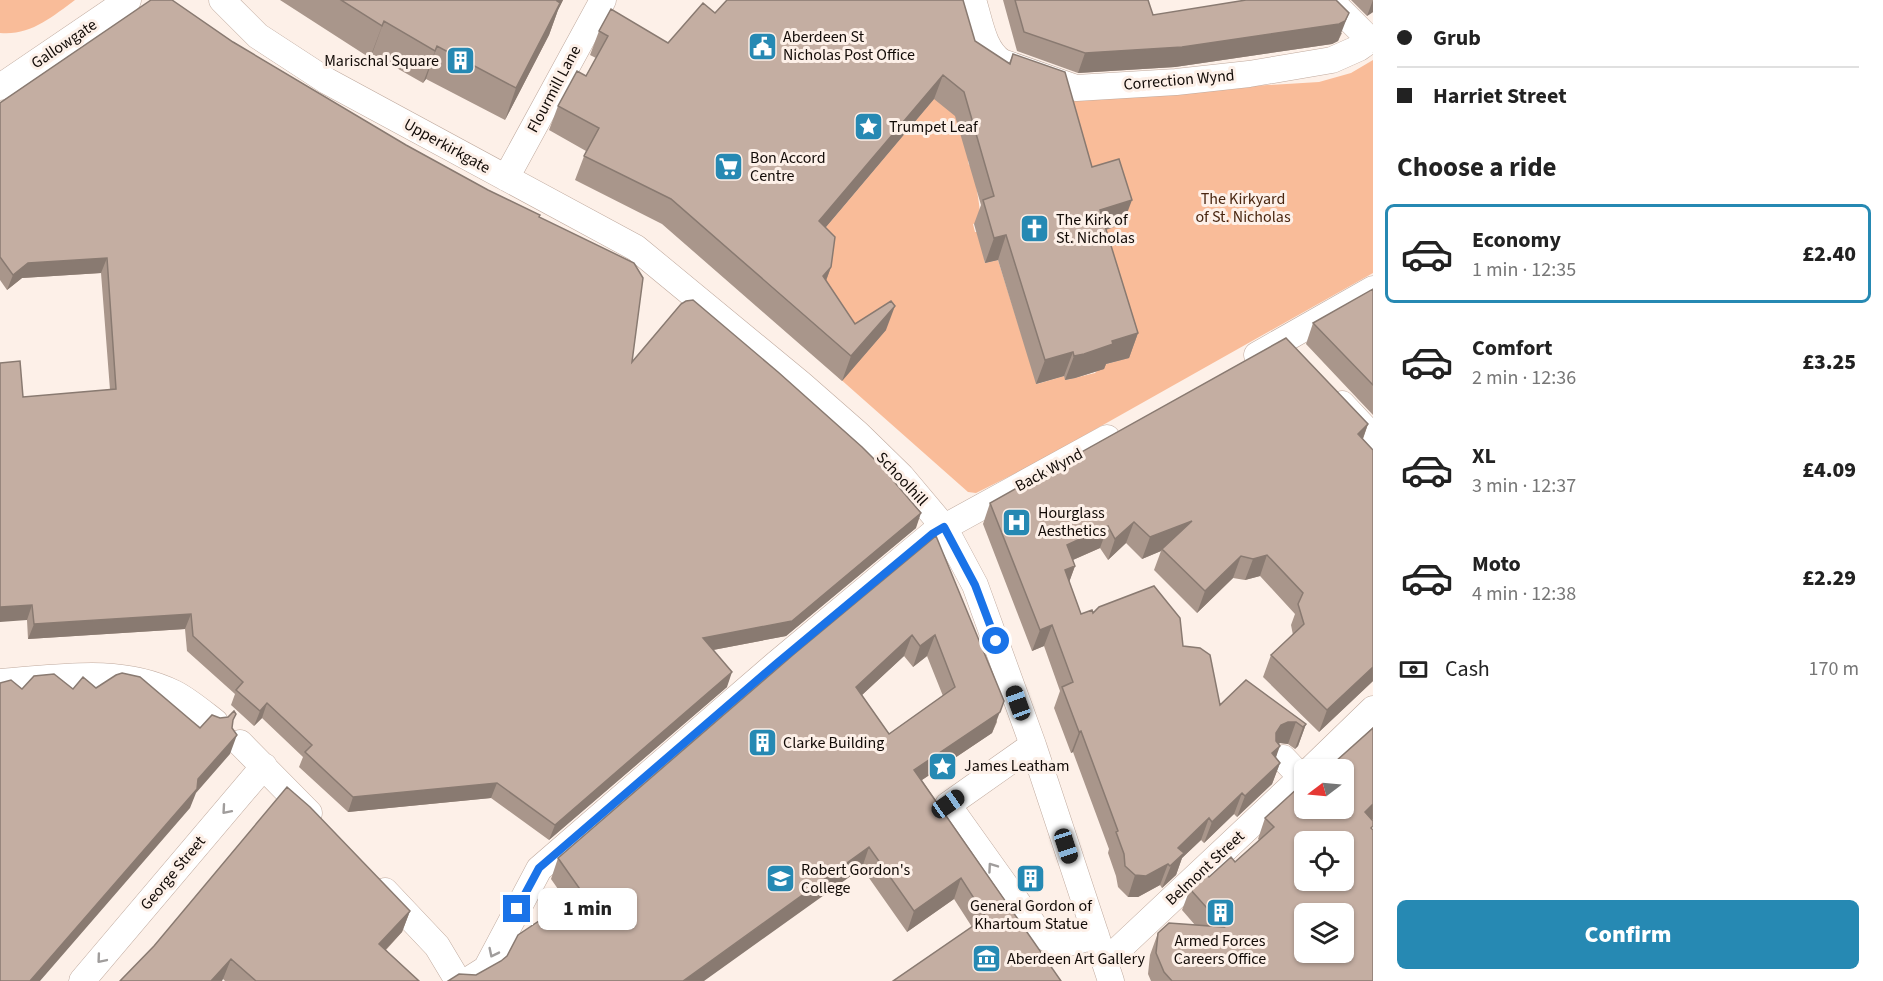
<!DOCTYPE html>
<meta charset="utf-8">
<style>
body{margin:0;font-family:"Source Sans 3",sans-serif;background:#f6f6f6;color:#222;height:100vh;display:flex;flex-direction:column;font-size:22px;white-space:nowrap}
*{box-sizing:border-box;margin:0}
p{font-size:20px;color:#767676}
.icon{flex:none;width:33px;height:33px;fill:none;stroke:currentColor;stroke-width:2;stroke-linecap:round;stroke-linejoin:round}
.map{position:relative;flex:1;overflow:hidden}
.details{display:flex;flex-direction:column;background:#fff;width:510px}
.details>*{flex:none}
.guide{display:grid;align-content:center;height:132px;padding:0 24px;background:#fff}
.needle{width:39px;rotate:254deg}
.fabs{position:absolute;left:1294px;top:759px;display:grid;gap:12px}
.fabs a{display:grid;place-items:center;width:60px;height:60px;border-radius:9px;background:#fff;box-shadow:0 2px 4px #0004;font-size:30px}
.end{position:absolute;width:27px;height:27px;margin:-14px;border:8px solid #1a73e8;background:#fff;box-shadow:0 0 0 3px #fff}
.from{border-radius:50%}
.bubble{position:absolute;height:42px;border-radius:9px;background:#fff;box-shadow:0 2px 4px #0004;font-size:20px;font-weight:800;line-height:42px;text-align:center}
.car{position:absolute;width:18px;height:36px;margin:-18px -9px;border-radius:8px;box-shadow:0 0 4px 2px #0007;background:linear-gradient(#222 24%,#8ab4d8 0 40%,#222 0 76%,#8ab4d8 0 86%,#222 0)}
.guide b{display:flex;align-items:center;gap:21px;height:57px;font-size:22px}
.guide b+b{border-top:2px solid #e0e0e0}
.guide i{width:15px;height:15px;background:#222}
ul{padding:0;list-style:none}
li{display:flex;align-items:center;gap:18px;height:99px;margin:0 12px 9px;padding:0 12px;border:3px solid transparent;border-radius:9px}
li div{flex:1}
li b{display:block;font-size:22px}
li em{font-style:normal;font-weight:800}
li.selected{border-color:#2689b3}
li>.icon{width:54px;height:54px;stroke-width:1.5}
h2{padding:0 24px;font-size:27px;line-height:72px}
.pay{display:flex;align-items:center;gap:15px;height:66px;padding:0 24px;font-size:22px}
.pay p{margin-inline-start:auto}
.action{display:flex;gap:12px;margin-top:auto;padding:12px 24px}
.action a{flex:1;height:69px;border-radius:9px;background:#2689b3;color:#fff;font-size:24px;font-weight:800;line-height:69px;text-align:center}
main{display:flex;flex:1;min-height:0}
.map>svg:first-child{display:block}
</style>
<main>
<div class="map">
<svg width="1373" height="981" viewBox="0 0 1373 981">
<rect width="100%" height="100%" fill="#fdf0e8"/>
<path fill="#f9bc99" d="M0,0H75C52,17 30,36 0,33Z
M1373,60V273L1032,465L976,493L968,492L838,377L855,343L810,246L943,88L954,103L973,160L968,161L969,165L974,164C974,184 981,202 980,222L973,224L975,232H979L985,263L998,260L1037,384L1064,376L1066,380L1095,373L1103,365L1128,358L1090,231L1102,186L1050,98L1319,82L1351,73Z"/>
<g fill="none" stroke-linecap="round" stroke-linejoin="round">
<defs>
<path id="street" d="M222,0L258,36L327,81L636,248L801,384L858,434L901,476L944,527L975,585L1033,745L1111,981
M973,0C980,21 983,50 1002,62L1076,88L1176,82L1249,74L1332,60L1359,48L1373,38
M1330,0L1370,40
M0,87L128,0
M506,178L603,0
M1257,355L1373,289
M1342,404L1373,437
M0,682C58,678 119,666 174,693C188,700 202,712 215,722
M240,743L309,813
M1033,745L948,805L1040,934C1061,950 1073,942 1096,935
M1283,758L1301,777
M1310,770L1373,709
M385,891L437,946L458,981
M1105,962L1305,774
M82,981L264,766
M467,981L486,969L539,869L776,664L932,534L1107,438"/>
</defs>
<use href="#street" stroke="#bfa99d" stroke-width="27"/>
<use href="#street" stroke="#fff" stroke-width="26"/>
</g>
<path fill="#a9968b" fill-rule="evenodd" d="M280,0H563L558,10L549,35L505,120L426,79L423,83L372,54L370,58Z
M1003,0H1148L1153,15L1342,33L1338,41L1332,44L1175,67L1078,73L1017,51Z
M1351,0H1373V12L1367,16Z
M715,13L975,41L1009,63L1013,54L1092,167L1123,224L1106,230L1138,333L1129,358L1106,364L1104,369L1075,378L1065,380L1064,376L1036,384L998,260L985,263L974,224L981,205L955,116L934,99L825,228L831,267L826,281L855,324L886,330L842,381L662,224L575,180L586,151L549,130L558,106L586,76L596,58L590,55L599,31L668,43Z
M233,42L406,145L539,218L632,362L916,528L786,636L713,650L727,687L549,840L491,798L348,812L299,767L303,757L262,718L254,726L231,705L235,694L187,651L185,629L28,639L27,620L23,397L110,390L101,273L22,278L7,290L0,280V103Z
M1373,289V415L1306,344L1313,323Z
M1368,424L1363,439L1373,450V681L1319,732L1263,677L1271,655L1293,635L1291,625L1295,614L1260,576L1245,580L1233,578L1197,613L1154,570L1161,551L1142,559L1126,543L1108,560L1100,548L1073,560L1075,566L1069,582L1081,614L1093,613L1183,646L1220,705L1306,724L1298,746L1295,749L1288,744L1280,743L1278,744L1276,758L1280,763L1272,784L1237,817L1234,814L1204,843L1201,840L1182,858L1176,875L1162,888L1160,885L1138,897H1128L1118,887L1116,876L1108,853L1109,849L1073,752L1071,753L1054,708L1060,691L1044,646L1032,651L983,524L990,503Z
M936,536L997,722L992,733L922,780L1061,981L972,927L954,899L907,932L862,868L476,975L501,961L567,902L551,879L558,858ZM904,656L913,667L927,656L943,696L889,734L862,695Z
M1373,728V819L1372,820L1373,981H1151L1148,974L1150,955L1158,933L1195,925L1182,910L1190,889L1235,862L1259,840L1258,839L1265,818L1303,790Z
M410,911L402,932L386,950L419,981H225L223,979L120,981Z"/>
<path fill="#897a71" d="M558,0H563L558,10L549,35L505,120L516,88Z
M1373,0V12L1367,16Z
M1349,13L1338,41L1332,44L1175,67L1078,73L1085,53Z
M384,21L372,54L370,58L382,26Z
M437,46L426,79L423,83L435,51Z
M943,75L934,99L810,246L819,221Z
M1132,200L1123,224L1091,234L1100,210Z
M1006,235L998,260L985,263L994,238Z
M107,258L101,273L22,278L7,290L13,275L28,263Z
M831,267L822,291L823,276Z
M895,306L886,330L842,381L851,356Z
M1138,333L1129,358L1106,364L1104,369L1075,378L1065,380L1074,356L1112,341Z
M1073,352L1064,376L1036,384L1045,360Z
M1368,424L1360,446L1358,434Z
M921,513L916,528L786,636L697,653L703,638Z
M1192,521L1162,549L1161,551L1142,559L1150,537Z
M1134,522L1126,543L1108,560L1115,539Z
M1108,526L1100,548L1059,566L1067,545Z
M1267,555L1260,576L1245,580L1253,559Z
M1241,556L1233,578L1197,613L1205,591Z
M1075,566L1067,588L1065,570Z
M32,605L27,620L0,622V607Z
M191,614L185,629L28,639L34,624Z
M1052,625L1044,646L1032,651L1040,630Z
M912,635L904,656L849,707L856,687Z
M935,635L927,656L913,667L920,646Z
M1373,667V681L1319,732L1327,710Z
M732,672L727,687L549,840L555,825Z
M1004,701L992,733L907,790L914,770Z
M267,703L262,718L254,726L260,711Z
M1288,722H1296L1288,744L1280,743L1273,747L1276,733L1281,725Z
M1306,724L1298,746L1295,749L1303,727Z
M1081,731L1073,752L1071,753L1079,732Z
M237,735L230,754L196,793L190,808L40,981H30L198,779Z
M1280,746L1272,768V753Z
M1280,763L1272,784L1237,817L1245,796Z
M497,783L491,798L348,812L353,797Z
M1242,793L1234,814L1204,843L1212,822Z
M1373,804V819L1357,833L1365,812Z
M1209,818L1201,840L1182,858L1176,875L1162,888L1178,848Z
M869,847L862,868L704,981H683Z
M1168,864L1160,885L1138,897H1128L1135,875Z
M961,878L954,899L907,932L914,911Z
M410,911L402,932L372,964L379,944Z
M231,959L223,979L222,981H211Z"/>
<path fill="#c4aea2" stroke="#897a71" stroke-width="1.5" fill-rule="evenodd" d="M151,0H172L233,42L406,145L488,190L540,215L539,217L634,263L643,278L632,362L681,304L686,301L693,300L778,372L862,447L879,464L921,513L792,621L703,638L732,672L555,825L497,783L353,797L305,752L312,745L267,703L260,711L236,690L243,682L193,636L191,614L34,624L32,605L0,607V363L20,361L23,397L116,389L107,258L28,263L13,275L0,257V103Z
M341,0H558L557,1L560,3L516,88L437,46L435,51L384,21L382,26Z
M727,0H963L975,41L1010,64L1013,54L1065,72L1092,167L1119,159L1132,200L1100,210L1138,333L1112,341L1113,344L1084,354L1074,356L1073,352L1045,360L1006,235L994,238L983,200L994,196L964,92L943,75L819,221L835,237L831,267L823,276L855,324L891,301L895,306L851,356L671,199L584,156L599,128L558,106L577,71L586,76L608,36L599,31L611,9L668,43L703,3L715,13Z
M1015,0H1148L1153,15L1246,0H1336L1349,13L1345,21L1339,24L1182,47L1085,53L1024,32Z
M1373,289V385L1313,323Z
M1286,338L1368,424L1358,434L1373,450V667L1327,710L1271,655L1304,624L1298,604L1303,593L1267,555L1253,559L1241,556L1205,591L1162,549L1192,521L1150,537L1134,522L1115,539L1108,526L1067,545L1075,566L1065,570L1081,614L1092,610L1093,613L1099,607L1154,586L1180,618L1183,646L1200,648L1210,655L1220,705L1246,680L1306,724L1303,727L1296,722H1288L1281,725L1276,733V741L1280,746L1272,753L1280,763L1245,796L1242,793L1212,822L1209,818L1178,848L1184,853L1170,866L1168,864L1146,876L1135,875L1125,866L1124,854L1116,832L1118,831L1081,731L1079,732L1062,687L1073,682L1052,625L1040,630L990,503Z
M936,536L1004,701L1000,712L914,770L1061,981H893L986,917L961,878L914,911L869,847L683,981H448L459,974L476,975L501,961L507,956L518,935L582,892L558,858L793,655ZM912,635L920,646L935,635L955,687L889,734L856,687Z
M122,673L140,677L200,728L212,715L220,718L228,717L234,711L236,714L233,720L232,728L237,735L198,779L197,789L30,981H0V683L11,680L22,689L34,676L54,674L73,689L83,677L96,688L116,675Z
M1373,728V804L1365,812L1373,821V826L1371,828L1373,830V981H1172L1164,972L1156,953L1158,933L1169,923L1224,927L1190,889L1206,874L1209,877L1231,857L1235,862L1274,827L1265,818L1300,786L1303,790L1305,788V808H1344V770H1326ZM1305,842H1344V880H1305ZM1305,914H1344V952H1305Z
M287,787L310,807L410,911L379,944L419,981H256L231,959L211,981H120L154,946Z"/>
<defs><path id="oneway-chevron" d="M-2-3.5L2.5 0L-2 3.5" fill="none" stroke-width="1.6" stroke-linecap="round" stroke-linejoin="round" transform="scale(1.5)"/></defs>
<g stroke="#a09d9c">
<use href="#oneway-chevron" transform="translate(226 810) rotate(131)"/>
<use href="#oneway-chevron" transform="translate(992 867) rotate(-125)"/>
<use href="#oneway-chevron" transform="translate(493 953) rotate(116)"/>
<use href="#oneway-chevron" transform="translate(101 959) rotate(130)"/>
</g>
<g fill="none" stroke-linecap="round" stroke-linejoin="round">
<path stroke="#1a73e8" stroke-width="8" d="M517,909L539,868L776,664L932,534L944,527L975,585L996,641"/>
</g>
<defs>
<symbol id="civic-square" viewBox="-11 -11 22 22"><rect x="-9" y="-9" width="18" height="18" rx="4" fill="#2689b3" stroke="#fdf0e8"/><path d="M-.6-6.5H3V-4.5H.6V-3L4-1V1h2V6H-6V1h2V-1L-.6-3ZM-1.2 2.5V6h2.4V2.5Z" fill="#fff"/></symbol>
<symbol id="building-square" viewBox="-11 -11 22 22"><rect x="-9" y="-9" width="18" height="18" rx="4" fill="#2689b3" stroke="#fdf0e8"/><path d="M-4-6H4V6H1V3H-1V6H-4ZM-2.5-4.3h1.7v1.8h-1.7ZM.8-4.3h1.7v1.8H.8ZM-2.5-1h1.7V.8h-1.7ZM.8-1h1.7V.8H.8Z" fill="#fff"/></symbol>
<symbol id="sight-square" viewBox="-11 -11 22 22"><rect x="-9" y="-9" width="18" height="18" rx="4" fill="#2689b3" stroke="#fdf0e8"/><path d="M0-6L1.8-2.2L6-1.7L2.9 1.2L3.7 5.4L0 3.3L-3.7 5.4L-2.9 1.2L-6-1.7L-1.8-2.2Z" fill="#fff"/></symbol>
<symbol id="supermarket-square" viewBox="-11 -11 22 22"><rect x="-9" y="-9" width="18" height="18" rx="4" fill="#2689b3" stroke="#fdf0e8"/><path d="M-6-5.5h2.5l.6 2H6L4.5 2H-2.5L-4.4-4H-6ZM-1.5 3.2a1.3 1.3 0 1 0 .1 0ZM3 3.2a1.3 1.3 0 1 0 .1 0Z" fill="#fff"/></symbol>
<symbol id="church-square" viewBox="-11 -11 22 22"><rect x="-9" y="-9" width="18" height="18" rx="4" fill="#2689b3" stroke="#fdf0e8"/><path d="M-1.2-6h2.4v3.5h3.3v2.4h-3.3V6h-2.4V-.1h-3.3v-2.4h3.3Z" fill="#fff"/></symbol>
<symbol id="hospital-square" viewBox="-11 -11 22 22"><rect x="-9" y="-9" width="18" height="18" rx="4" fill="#2689b3" stroke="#fdf0e8"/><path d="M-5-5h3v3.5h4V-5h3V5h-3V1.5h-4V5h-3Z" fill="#fff"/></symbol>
<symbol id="school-square" viewBox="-11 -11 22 22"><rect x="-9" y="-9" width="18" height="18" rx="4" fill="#2689b3" stroke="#fdf0e8"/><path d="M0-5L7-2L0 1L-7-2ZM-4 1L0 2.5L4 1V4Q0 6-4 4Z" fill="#fff"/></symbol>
<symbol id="museum-square" viewBox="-11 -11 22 22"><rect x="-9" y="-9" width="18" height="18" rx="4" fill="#2689b3" stroke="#fdf0e8"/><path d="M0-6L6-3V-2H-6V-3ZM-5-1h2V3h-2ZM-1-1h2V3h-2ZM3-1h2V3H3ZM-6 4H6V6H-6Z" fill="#fff"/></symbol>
</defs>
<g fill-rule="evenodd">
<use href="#civic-square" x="746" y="30" width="33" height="33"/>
<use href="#building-square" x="444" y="44" width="33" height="33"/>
<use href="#sight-square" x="852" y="110" width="33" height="33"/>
<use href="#supermarket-square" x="712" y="150" width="33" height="33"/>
<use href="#church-square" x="1018" y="212" width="33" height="33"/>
<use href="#hospital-square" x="1000" y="506" width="33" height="33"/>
<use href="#building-square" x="746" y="726" width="33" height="33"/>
<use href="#sight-square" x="926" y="750" width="33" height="33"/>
<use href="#building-square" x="1014" y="862" width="33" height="33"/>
<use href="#school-square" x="764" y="862" width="33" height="33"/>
<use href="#building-square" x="1204" y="896" width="33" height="33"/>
<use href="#museum-square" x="970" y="942" width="33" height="33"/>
</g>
<g text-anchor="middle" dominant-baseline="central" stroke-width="6" stroke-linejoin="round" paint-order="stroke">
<g font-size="16" fill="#120b07" stroke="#fdf0e8" text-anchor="start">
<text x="783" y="37">Aberdeen St<tspan x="783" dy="18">Nicholas Post Office</tspan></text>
<text x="439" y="61" text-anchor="end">Marischal Square</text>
<text x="889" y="127">Trumpet Leaf</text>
<text x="750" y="158">Bon Accord<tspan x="750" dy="18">Centre</tspan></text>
<text x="1056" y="220">The Kirk of<tspan x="1056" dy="18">St. Nicholas</tspan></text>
<text x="1038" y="513">Hourglass<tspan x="1038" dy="18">Aesthetics</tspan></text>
<text x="783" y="743">Clarke Building</text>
<text x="964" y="766">James Leatham</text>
<text x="801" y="870">Robert Gordon's<tspan x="801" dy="18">College</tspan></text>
<text x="1031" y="906" text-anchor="middle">General Gordon of<tspan x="1031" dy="18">Khartoum Statue</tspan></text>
<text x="1220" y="941" text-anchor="middle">Armed Forces<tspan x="1220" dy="18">Careers Office</tspan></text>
<text x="1007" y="959">Aberdeen Art Gallery</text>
</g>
<g font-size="16" fill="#120b07" stroke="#fdf0e8">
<text transform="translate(64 44) rotate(-34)">Gallowgate</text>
<text transform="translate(1179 80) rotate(-5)">Correction Wynd</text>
<text transform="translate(554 89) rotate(-62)">Flourmill Lane</text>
<text transform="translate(447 146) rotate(29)">Upperkirkgate</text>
<text transform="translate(1049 470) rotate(-28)">Back Wynd</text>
<text transform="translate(902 479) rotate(47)">Schoolhill</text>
<text transform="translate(1205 868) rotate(-43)">Belmont Street</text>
<text transform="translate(173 873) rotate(-50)">George Street</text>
</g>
<g font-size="16" fill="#492610" stroke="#fdf0e8">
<text x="1243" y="199">The Kirkyard<tspan x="1243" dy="18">of St. Nicholas</tspan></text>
</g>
</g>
</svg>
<div class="fabs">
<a><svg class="needle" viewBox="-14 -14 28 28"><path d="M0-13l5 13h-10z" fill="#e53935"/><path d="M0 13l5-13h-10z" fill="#767676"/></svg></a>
<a><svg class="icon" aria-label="locate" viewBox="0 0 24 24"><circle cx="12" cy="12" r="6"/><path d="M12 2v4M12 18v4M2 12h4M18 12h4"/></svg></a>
<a><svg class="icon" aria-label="layers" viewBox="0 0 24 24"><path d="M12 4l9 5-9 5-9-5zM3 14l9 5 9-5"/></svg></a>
</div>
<i class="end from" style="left:996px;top:641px"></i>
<i class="end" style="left:517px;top:909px"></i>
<div class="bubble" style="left:538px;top:888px;width:99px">1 min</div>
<i class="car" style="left:1018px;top:703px;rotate:340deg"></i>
<i class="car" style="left:948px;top:804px;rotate:55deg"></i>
<i class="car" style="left:1066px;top:846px;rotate:162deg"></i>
</div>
<section class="details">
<div class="guide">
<b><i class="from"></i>Grub</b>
<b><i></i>Harriet Street</b>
</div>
<h2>Choose a ride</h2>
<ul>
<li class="selected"><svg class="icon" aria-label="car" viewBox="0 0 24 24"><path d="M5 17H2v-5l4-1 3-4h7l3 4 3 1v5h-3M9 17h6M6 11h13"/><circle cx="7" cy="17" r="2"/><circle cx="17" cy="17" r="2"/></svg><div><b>Economy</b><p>1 min · 12:35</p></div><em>£2.40</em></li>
<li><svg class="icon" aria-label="car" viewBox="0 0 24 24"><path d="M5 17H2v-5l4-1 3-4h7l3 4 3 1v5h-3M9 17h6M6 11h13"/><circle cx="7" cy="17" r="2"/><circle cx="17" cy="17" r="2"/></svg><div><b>Comfort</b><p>2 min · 12:36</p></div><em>£3.25</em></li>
<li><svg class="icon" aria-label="car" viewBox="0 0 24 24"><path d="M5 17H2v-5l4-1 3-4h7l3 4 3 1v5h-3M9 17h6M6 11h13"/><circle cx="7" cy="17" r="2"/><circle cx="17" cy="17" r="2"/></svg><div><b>XL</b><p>3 min · 12:37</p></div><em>£4.09</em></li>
<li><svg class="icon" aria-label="car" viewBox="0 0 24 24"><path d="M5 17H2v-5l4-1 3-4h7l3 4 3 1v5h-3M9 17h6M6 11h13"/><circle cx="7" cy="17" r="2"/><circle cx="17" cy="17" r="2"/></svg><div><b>Moto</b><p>4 min · 12:38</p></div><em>£2.29</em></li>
</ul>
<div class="pay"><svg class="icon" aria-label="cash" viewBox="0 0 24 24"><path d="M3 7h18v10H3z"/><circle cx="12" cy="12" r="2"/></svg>Cash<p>170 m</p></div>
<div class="action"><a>Confirm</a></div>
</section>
</main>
